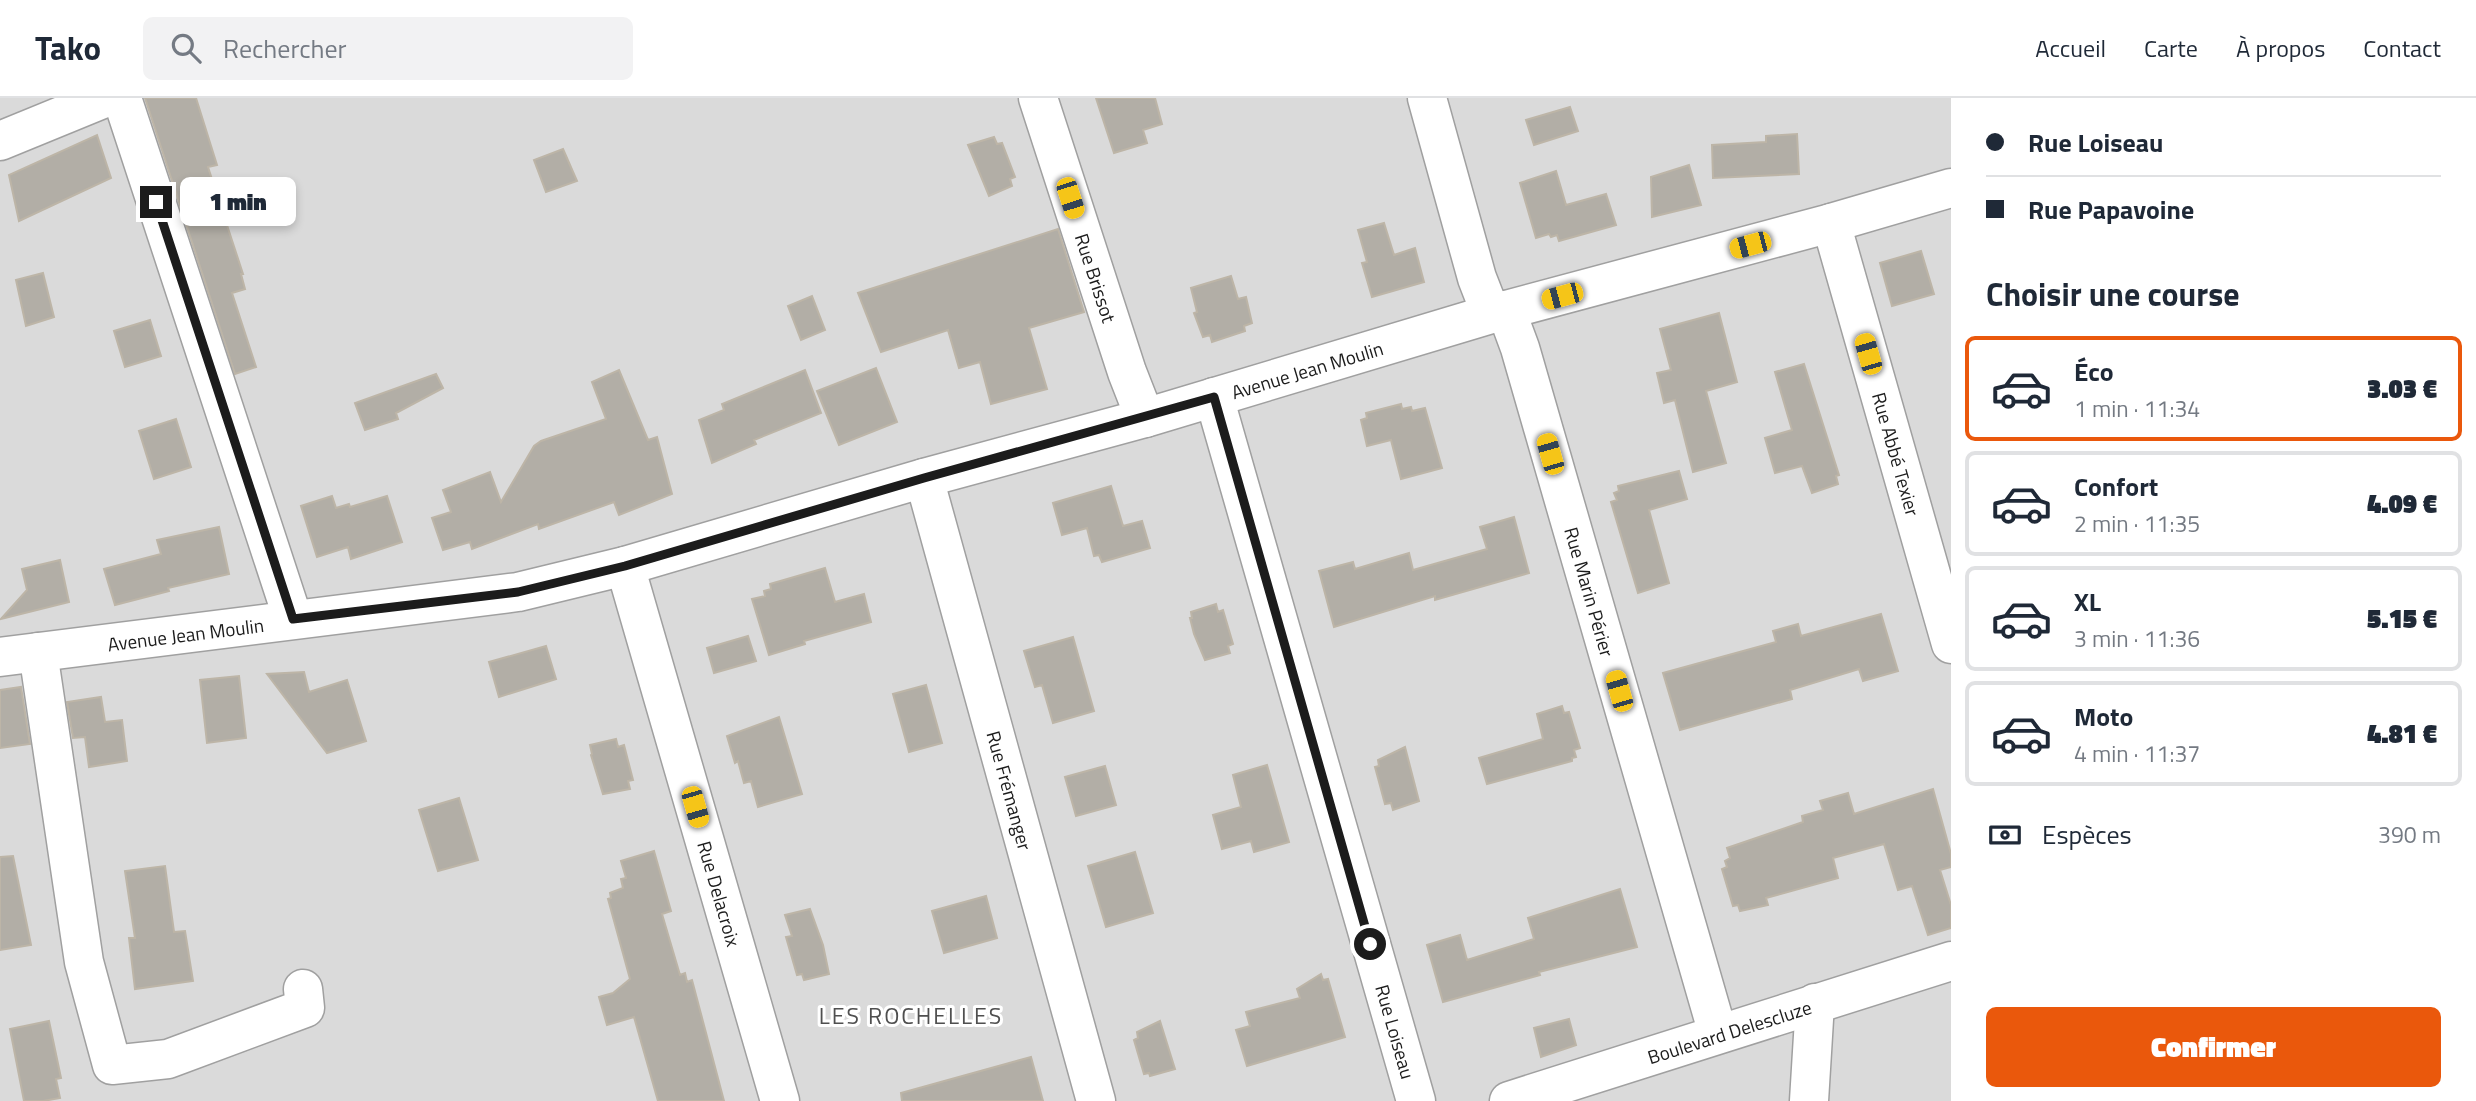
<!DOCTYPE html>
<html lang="fr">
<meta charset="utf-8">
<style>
body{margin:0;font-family:"Titillium Web",sans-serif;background:#f2f2f3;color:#1f2937;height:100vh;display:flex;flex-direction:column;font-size:26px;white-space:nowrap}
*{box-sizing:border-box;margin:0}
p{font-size:23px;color:#747a83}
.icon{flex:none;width:38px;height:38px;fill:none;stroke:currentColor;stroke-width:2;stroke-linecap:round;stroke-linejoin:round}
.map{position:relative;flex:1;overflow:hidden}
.panel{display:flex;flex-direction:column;background:#fff;width:525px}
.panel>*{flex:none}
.top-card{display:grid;align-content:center;height:154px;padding:0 35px;background:#fff}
.end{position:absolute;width:32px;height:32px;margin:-16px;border:9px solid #1c1c1c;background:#fff;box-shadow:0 0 0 4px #fff}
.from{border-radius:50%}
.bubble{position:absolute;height:49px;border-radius:10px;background:#fff;box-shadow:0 4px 10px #0003;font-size:23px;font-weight:800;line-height:49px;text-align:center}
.car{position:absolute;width:21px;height:42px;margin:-21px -10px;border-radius:9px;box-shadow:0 0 5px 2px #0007;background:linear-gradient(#f5c518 24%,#345 0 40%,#f5c518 0 76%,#345 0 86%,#f5c518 0)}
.top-card b{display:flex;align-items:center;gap:24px;height:66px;font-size:26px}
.top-card b+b{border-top:2px solid #e0e1e3}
.top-card i{width:18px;height:18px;background:#1f2937}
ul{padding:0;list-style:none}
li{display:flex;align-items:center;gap:21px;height:105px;margin:0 14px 10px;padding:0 21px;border:4px solid #e0e1e3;border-radius:10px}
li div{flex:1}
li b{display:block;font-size:26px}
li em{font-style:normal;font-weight:800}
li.on{border-color:#ea580c}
li>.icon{width:63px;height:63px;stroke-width:1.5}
h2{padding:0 35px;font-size:32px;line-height:84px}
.pay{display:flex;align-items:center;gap:18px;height:77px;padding:0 35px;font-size:26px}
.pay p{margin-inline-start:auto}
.action{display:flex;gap:14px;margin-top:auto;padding:14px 35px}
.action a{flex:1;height:80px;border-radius:10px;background:#ea580c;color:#fff;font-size:28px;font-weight:800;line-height:80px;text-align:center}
header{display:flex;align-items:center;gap:42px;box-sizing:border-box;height:98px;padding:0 35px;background:#fff;border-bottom:2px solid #e0e1e3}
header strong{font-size:33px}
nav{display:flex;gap:38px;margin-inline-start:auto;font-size:24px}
.search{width:490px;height:63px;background:#f2f2f3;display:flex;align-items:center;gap:18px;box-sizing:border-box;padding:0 24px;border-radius:10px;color:#747a83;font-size:26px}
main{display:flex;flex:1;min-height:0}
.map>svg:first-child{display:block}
</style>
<header>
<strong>Tako</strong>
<div class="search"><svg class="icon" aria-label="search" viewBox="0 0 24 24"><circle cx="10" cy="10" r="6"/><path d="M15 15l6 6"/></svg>Rechercher</div>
<nav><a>Accueil</a><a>Carte</a><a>À propos</a><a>Contact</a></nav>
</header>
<main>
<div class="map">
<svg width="1951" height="1003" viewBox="0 0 1951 1003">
<rect width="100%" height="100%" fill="#edece3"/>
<path fill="#dadada" d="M0,0H1951V1003H0Z"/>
<path fill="#b2aea6" stroke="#bdb5a7" stroke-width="2" d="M145,0H196L217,67L208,69L243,176H241L245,191L232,195L256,269L235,276Z
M1096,0H1155L1162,26L1143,32L1147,45L1114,55Z
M1570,9L1578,33L1534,47L1526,22Z
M1797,36L1799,76L1713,80L1712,47L1766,44V38Z
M97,37L111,80L19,123L9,77Z
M994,39L997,46L1002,45L1015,79L1010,81L1012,88L989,98L968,47Z
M563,51L577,83L546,94L534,62Z
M1689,67L1701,107L1652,119L1651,79Z
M1556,73L1566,107L1606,96L1616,127L1559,143L1557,137L1551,139L1549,136L1536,140L1520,85Z
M1384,125L1394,157L1415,150L1424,184L1372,199L1362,165L1367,164L1358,132Z
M1058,131L1084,214L1029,230L1047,291L991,306L980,264L959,270L948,232L881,254L858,195Z
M1921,153L1934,196L1892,208L1880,165Z
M43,175L54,219L26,228L16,182Z
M1231,178L1238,201L1246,199L1252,225L1244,228L1245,233L1212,244L1210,237L1203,239L1194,215L1197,214L1191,190Z
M812,198L825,232L801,242L788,208Z
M1719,215L1737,284L1706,293L1726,365L1693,374L1675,302L1664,305L1657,275L1671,272L1660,231Z
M150,222L161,258L125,269L114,233Z
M1804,266L1839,377L1836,378L1838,386L1812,395L1802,368L1775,375L1765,340L1792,332L1775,274Z
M876,270L897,324L839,347L817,293Z
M619,272L648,342L657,339L672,396L619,417L614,404L539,431L538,426L472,451L470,444L443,452L432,420L451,414L443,392L490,374L501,404L534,348L541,343L606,321L592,284Z
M805,272L821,315L754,342L756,346L712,365L699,322L724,312L722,306Z
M436,276L443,290L396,315L398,321L365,332L355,305Z
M1401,306L1402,311L1411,309L1412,313L1425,310L1442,370L1401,381L1391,342L1367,348L1361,322L1367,320L1366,315Z
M176,321L191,369L154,381L139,333Z
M1679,373L1687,401L1649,412L1669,485L1638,495L1611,404L1617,402L1614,395L1619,393L1618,388Z
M1111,388L1123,428L1142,423L1150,450L1102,464L1099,457L1094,458L1087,430L1062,437L1053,405Z
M332,398L336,410L349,406L350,409L387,398L402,444L351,461L348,449L317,459L301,408Z
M1514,419L1529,475L1435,502V498L1334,529L1319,473L1353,464L1355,471L1409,455L1413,472L1487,451L1480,429Z
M219,429L229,476L168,490L169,493L115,507L104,471L161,456L157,442Z
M60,462L69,504L1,521L27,492L22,471Z
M825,470L835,504L864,496L871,524L804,543L805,546L769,557L752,501L765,498L764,493L771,491L770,486Z
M1216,506L1218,514L1223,512L1233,546L1228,548L1230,555L1205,562L1194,536L1190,520H1192L1191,514Z
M1881,516L1898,573L1863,583L1859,571L1790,592L1792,601L1680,632L1663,575L1776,544L1773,533L1798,526L1801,538Z
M748,538L756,563L714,575L707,550Z
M1073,539L1094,613L1053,625L1042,587L1035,589L1024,553Z
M546,548L556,581L499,599L489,564Z
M304,574L309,594L347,582L366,643L327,655L267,576Z
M239,578L246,640L207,645L200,582Z
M926,587L942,645L909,654L893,596Z
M21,589L30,646L0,650V592Z
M101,599L105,624L122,622L127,663L89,669L85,639L73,640L67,604Z
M1562,608L1564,615L1569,614L1580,650L1574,652L1576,659L1572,660V663L1487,686L1479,660L1543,641L1537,616Z
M779,619L802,696L758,709L751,683L744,685L738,663L735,665L727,638Z
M616,641L618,649L624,647L633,682L628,683L630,691L603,696L591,657L592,656L590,647Z
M1405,649L1419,703L1393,712L1391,705L1385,706L1375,669L1379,668L1378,662Z
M1267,667L1289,744L1254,754L1251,743L1222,751L1213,717L1241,709L1233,677Z
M1105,668L1116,707L1076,718L1065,679Z
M1933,691L1951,756V769L1940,772L1951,807V830L1928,837L1912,788L1898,792L1884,746L1833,760L1838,780L1766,800L1768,807L1740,813L1738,807L1733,808L1722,771L1727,769L1725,763L1730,760L1727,750L1803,724L1802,718L1823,712L1820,703L1848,695L1854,716Z
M459,700L478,762L438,773L419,712Z
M654,753L671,813L662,816L680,877L685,875L687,884L692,882L724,1003H658L634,919L607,927L599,899L613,895L630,881L608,801L611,800L610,795L623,790L621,781L626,780L621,763Z
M1135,754L1153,815L1106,829L1088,768Z
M13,758L31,847L0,852V759Z
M165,768L174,834L185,833L193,883L135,891L129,840H135L125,773Z
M1620,791L1637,849L1539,874L1540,877L1443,904L1427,847L1460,837L1467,862L1534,841L1528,820Z
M986,798L997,840L944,855L932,813Z
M810,811L823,847L829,876L804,882L802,876L797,877L786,839L792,838L785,817Z
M1321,876L1323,882L1328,881L1345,939L1247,968L1236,932L1250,928L1246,914L1300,900L1297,891Z
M1569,921L1576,947L1541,959L1534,930Z
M49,923L61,980L56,981L60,1000L43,1003H24L10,931Z
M1160,923L1175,971L1150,978L1149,975L1144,976L1134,942L1138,940L1137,934Z
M1031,959L1043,1003H902L901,995Z"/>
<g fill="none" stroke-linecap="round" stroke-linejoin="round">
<defs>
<g id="minor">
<path d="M122,0L293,521"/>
<path id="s1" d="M1038,0L1127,274L1145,320"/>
<path d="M1427,0L1477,180L1491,216"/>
<path d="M0,43L105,0"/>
<path id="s2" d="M1831,125L1951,546"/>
<path id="s3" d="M1506,212L1520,250L1718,936"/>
<path id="s4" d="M1214,299L1416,1003"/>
<path id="s5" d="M924,380L1096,1003"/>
<path id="s6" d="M625,468L780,1003"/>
<path d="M38,554L84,864L112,967L168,961L305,910L303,891"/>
<path id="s7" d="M0,559L518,494L625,468L924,380L1145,320L1491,216L1831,125L1951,90"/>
<path id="s8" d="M1509,1003L1951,863"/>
<path d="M1809,1003L1815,905"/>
</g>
</defs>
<use href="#minor" stroke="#a0a0a0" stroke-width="41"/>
<use href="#minor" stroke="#fff" stroke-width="38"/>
</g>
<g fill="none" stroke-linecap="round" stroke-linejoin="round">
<path stroke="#1c1c1c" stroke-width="9" d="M156,104L293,521L518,494L625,468L924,380L1214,299L1370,846"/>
</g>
<g text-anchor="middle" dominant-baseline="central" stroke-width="6" stroke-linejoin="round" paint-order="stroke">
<g font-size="19" fill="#1c1c1c" stroke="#fff">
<text stroke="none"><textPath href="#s1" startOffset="189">Rue Brissot</textPath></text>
<text stroke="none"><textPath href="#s7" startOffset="1342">Avenue Jean Moulin</textPath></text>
<text stroke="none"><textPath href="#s2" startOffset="240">Rue Abbé Texier</textPath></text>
<text stroke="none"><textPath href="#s3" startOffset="294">Rue Marin Périer</textPath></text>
<text stroke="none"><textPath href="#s7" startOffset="187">Avenue Jean Moulin</textPath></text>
<text stroke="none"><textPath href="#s5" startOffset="324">Rue Frémanger</textPath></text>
<text stroke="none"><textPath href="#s6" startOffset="341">Rue Delacroix</textPath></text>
<text stroke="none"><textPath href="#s8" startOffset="231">Boulevard Delescluze</textPath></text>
<text stroke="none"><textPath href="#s4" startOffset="660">Rue Loiseau</textPath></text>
</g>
<g font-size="23" letter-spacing="2" fill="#4f4f4f" stroke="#fff">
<text x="911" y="917">LES ROCHELLES</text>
</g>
</g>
</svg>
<i class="end from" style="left:1370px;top:846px"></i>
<i class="end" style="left:156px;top:104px"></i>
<div class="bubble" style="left:180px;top:79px;width:116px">1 min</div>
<i class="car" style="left:1070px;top:100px;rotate:162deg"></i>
<i class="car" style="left:1750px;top:147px;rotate:255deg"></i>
<i class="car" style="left:1562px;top:198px;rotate:255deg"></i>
<i class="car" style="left:1868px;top:256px;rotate:344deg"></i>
<i class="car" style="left:1550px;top:356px;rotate:344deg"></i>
<i class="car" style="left:1619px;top:593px;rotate:344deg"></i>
<i class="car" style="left:695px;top:709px;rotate:164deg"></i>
</div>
<section class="panel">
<div class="top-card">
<b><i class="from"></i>Rue Loiseau</b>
<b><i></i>Rue Papavoine</b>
</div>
<h2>Choisir une course</h2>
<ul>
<li class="on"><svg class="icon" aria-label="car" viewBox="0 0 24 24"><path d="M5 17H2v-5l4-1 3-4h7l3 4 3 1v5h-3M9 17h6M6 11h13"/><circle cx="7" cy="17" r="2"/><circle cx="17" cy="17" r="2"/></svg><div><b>Éco</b><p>1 min · 11:34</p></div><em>3.03 €</em></li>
<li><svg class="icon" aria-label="car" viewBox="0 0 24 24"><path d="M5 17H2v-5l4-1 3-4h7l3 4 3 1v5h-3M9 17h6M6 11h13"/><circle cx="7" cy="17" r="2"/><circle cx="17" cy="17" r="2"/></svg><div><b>Confort</b><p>2 min · 11:35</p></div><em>4.09 €</em></li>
<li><svg class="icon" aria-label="car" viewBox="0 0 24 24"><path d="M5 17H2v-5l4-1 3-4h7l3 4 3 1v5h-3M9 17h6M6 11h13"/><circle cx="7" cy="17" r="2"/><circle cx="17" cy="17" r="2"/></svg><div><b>XL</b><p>3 min · 11:36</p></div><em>5.15 €</em></li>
<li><svg class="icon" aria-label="car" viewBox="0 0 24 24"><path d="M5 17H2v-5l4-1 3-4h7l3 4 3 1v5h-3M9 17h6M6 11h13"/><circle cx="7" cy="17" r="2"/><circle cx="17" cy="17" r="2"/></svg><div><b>Moto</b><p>4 min · 11:37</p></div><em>4.81 €</em></li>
</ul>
<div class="pay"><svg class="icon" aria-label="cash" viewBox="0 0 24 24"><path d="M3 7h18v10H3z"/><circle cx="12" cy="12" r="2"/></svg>Espèces<p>390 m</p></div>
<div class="action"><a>Confirmer</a></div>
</section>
</main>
